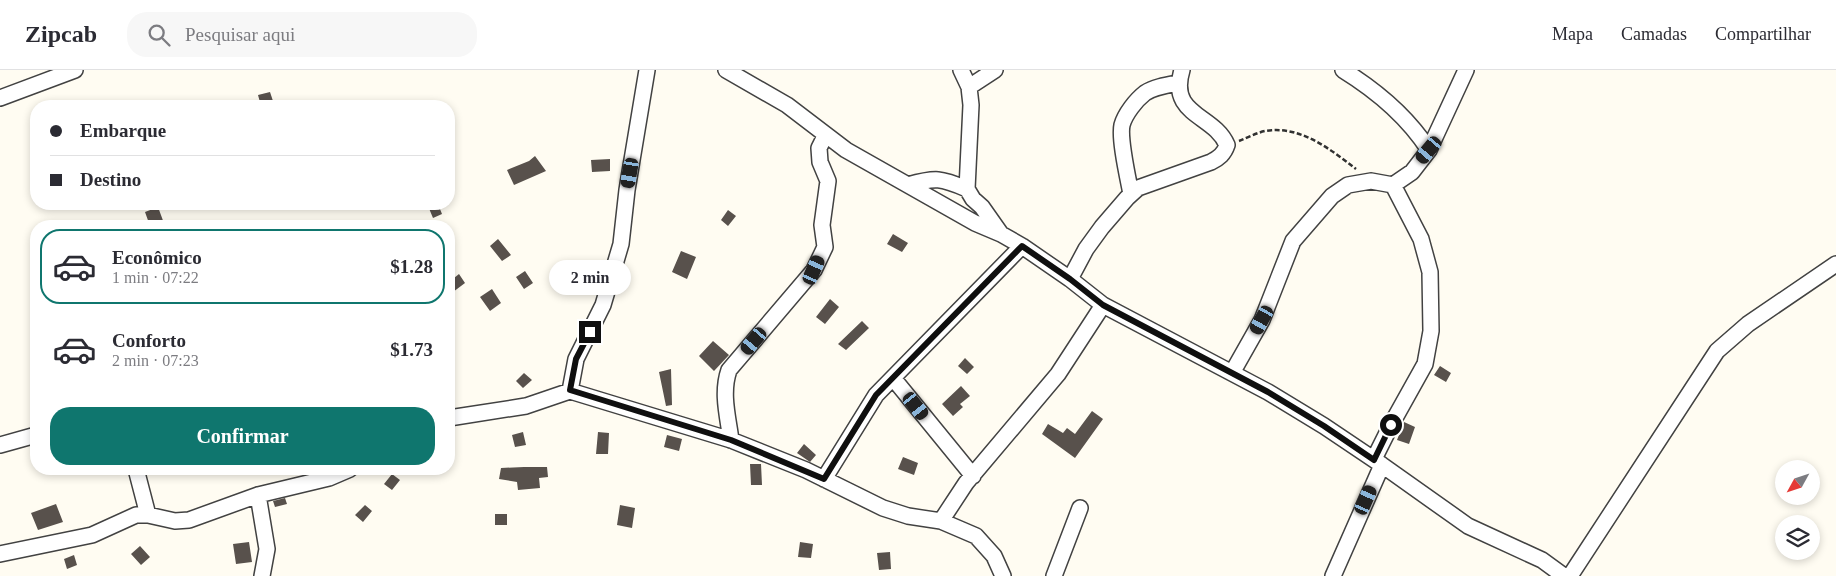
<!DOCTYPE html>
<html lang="pt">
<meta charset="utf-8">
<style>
body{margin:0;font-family:Georgia,serif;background:#f7f7f7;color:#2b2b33;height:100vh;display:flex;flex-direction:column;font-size:19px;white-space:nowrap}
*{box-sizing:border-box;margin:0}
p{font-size:16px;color:#7c7c81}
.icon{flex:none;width:28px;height:28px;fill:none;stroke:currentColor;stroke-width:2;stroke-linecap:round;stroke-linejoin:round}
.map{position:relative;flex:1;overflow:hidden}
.details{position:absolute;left:30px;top:150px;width:425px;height:255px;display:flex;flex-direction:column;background:#fff;border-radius:20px;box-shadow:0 2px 8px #0003}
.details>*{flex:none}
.top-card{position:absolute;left:30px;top:30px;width:425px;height:110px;border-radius:20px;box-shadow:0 2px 8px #0003;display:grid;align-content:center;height:110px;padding:0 20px;background:#fff}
.needle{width:32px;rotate:230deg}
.fabs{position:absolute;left:1775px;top:390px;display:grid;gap:10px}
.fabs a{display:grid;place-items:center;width:45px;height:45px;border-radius:50%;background:#fff;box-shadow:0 2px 8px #0003;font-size:25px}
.end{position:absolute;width:22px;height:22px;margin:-11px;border:6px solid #0f0f0f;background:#fff;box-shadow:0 0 0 2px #fff}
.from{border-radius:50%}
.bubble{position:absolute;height:35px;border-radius:18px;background:#fff;box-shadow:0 2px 8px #0003;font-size:16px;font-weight:800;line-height:35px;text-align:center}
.car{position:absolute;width:15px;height:30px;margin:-15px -8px;border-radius:6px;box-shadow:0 0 4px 1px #0007;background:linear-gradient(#222 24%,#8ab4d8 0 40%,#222 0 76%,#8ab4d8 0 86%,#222 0)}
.top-card b{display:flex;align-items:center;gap:18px;height:48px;font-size:19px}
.top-card b+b{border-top:1px solid #e1e1e2}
.top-card i{width:12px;height:12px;background:#2b2b33}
ul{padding:9px 0 0;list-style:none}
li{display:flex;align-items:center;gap:15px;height:75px;margin:0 10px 8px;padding:0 10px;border:2px solid transparent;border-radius:20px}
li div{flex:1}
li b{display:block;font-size:19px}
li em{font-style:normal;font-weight:800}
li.on{border-color:#0f766e}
li>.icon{width:45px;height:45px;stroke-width:1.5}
.button{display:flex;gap:10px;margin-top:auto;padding:10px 20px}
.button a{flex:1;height:58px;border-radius:20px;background:#0f766e;color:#fff;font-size:20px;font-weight:800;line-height:58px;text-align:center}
header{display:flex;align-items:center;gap:30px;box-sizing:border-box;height:70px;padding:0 25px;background:#fff;border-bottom:1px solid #e1e1e2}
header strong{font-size:24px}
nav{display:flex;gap:28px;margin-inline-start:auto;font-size:18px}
.search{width:350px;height:45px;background:#f7f7f7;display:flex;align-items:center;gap:12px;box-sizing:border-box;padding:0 18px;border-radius:20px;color:#7c7c81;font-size:19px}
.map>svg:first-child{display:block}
</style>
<header>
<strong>Zipcab</strong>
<div class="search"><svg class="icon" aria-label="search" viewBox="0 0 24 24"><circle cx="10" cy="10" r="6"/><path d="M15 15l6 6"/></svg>Pesquisar aqui</div>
<nav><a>Mapa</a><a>Camadas</a><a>Compartilhar</a></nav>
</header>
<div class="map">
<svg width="1836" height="506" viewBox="0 0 1836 506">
<rect width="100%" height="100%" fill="#fffcf2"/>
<path fill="#58514c" d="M270,22L274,34L261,36L258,25Z
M535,86L546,101L514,115L507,100L529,91Z
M610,89V101L592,102L591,90Z
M435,134H438L442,144L433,148L428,136Z
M158,137L165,156H150L145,142Z
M728,140L736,146L728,156L721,150Z
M893,164L908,173L902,182L887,174Z
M498,169L511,185L502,191L490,176Z
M681,181L696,187L687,209L672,202Z
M525,201L533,213L524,219L516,207Z
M459,204L465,213L449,225V212Z
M492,219L501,233L490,241L480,227Z
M830,229L839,237L825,254L816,247Z
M862,251L869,258L846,280L838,274Z
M713,271L729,285L714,301L699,286Z
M965,288L974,297L967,304L958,296Z
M1440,296L1451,303L1446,312L1434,305Z
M671,299L672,335L666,336L659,302Z
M524,303L532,310L523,318L516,311Z
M961,316L970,326L960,334L963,337L953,346L942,334Z
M1092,341L1103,349L1075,388L1042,364L1048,354L1063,363L1067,358L1075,364Z
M1404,352L1415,357L1409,374L1397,370Z
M523,362L526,375L515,377L512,365Z
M598,362L609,363L608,384H596Z
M667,365L682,369L679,381L664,377Z
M804,374L816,385L810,392L797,383Z
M903,387L918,393L914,405L898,399Z
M750,394H761L762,415H751Z
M524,397H547L548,407L539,408L540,418L518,420L517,412L499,409L501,398Z
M392,404L400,410L392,420L384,414Z
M285,428L287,434L275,437L273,431Z
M56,434L63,452L38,460L31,443Z
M365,435L372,441L363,452L355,445Z
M620,435L635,438L632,458L617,455Z
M495,444H507V455H495Z
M249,472L252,492L236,494L233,474Z
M800,472L813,474L811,488L798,487Z
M140,476L150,487L141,495L131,484Z
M890,482L891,499L879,500L877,483Z
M74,485L77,495L67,499L64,489Z"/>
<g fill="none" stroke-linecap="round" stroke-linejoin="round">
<defs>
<path id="street" d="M726,0L787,35L846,80L975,153L1001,164
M961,0L969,17L971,35L967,119L973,129L982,137L1001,164L1022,176L1070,209L1103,235L1268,322L1324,356L1382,395L1468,456L1542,490L1564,506
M1343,0C1377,21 1407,46 1429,80
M969,17L995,0
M0,28L75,0
M908,115C936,107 941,108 967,119
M1131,124C1128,108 1119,69 1122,55C1125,44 1136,30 1145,23C1154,17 1167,15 1178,13
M1070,209L1086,179L1102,157L1127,128L1138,118L1211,92C1219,88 1224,84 1227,75C1214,44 1168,46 1182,0
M1232,303L1262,250L1293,171L1332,126L1348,115L1371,111L1393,115L1412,102L1429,80L1466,0
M893,308L973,406
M570,321L576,289L603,235L621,174L627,120L647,0
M449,348L526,336L570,321L731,370L806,400L883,438L908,446L941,451L976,466L994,486L1003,506
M731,370C728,347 721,323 729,300L814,200L825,177L822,155L828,111L820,92L819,78L825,66
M0,375L36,365
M1374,389L1391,355L1425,294L1431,261L1430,202L1421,169L1393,115
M136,399L148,445
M824,409L876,325L1022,176
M258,425L267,479L262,506
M941,451L966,413L1058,304L1103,235
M0,484L92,465L136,445H148L175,451L189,450L258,425L329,408L350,399
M1054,506L1080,438
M1333,506L1382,395
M1570,506L1717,281L1748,254L1836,194"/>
</defs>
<use href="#street" stroke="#424242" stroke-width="18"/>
<path stroke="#313131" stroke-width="2.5" stroke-dasharray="5 2.5" stroke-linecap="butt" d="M1239,71C1247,68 1256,63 1265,61C1300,55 1330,79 1356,99"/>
<use href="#street" stroke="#fff" stroke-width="15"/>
</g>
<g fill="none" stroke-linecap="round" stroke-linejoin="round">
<path stroke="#0f0f0f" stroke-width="6" d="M590,262L576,289L570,320L731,370L824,409L876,325L1022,176L1070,209L1103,235L1268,322L1324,356L1374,390L1391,355"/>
</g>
</svg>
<div class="fabs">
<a><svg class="needle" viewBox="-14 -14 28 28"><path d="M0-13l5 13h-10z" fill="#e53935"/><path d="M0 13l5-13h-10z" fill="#7c7c81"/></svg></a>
<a><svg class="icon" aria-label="layers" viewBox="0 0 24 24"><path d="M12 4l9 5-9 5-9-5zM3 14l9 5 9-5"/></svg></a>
</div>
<i class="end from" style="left:1391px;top:355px"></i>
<i class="end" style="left:590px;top:262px"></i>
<div class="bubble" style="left:549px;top:190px;width:82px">2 min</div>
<i class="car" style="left:1429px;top:80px;rotate:220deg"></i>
<i class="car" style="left:630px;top:103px;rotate:190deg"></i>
<i class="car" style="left:814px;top:200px;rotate:24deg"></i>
<i class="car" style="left:1262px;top:250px;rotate:209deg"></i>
<i class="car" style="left:754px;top:271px;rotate:220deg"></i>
<i class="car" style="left:916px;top:336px;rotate:141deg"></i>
<i class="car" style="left:1366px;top:430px;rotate:24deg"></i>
<div class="top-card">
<b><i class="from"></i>Embarque</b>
<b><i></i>Destino</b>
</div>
<section class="details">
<ul>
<li class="on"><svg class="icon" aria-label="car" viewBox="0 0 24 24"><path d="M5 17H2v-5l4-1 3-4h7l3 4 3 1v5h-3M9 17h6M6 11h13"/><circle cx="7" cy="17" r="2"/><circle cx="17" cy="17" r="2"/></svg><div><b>Econômico</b><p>1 min · 07:22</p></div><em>$1.28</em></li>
<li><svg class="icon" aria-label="car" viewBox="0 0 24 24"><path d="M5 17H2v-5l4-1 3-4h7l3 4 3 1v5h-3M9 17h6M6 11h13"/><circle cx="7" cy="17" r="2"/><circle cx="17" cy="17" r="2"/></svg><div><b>Conforto</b><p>2 min · 07:23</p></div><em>$1.73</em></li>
</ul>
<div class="button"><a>Confirmar</a></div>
</section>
</div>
